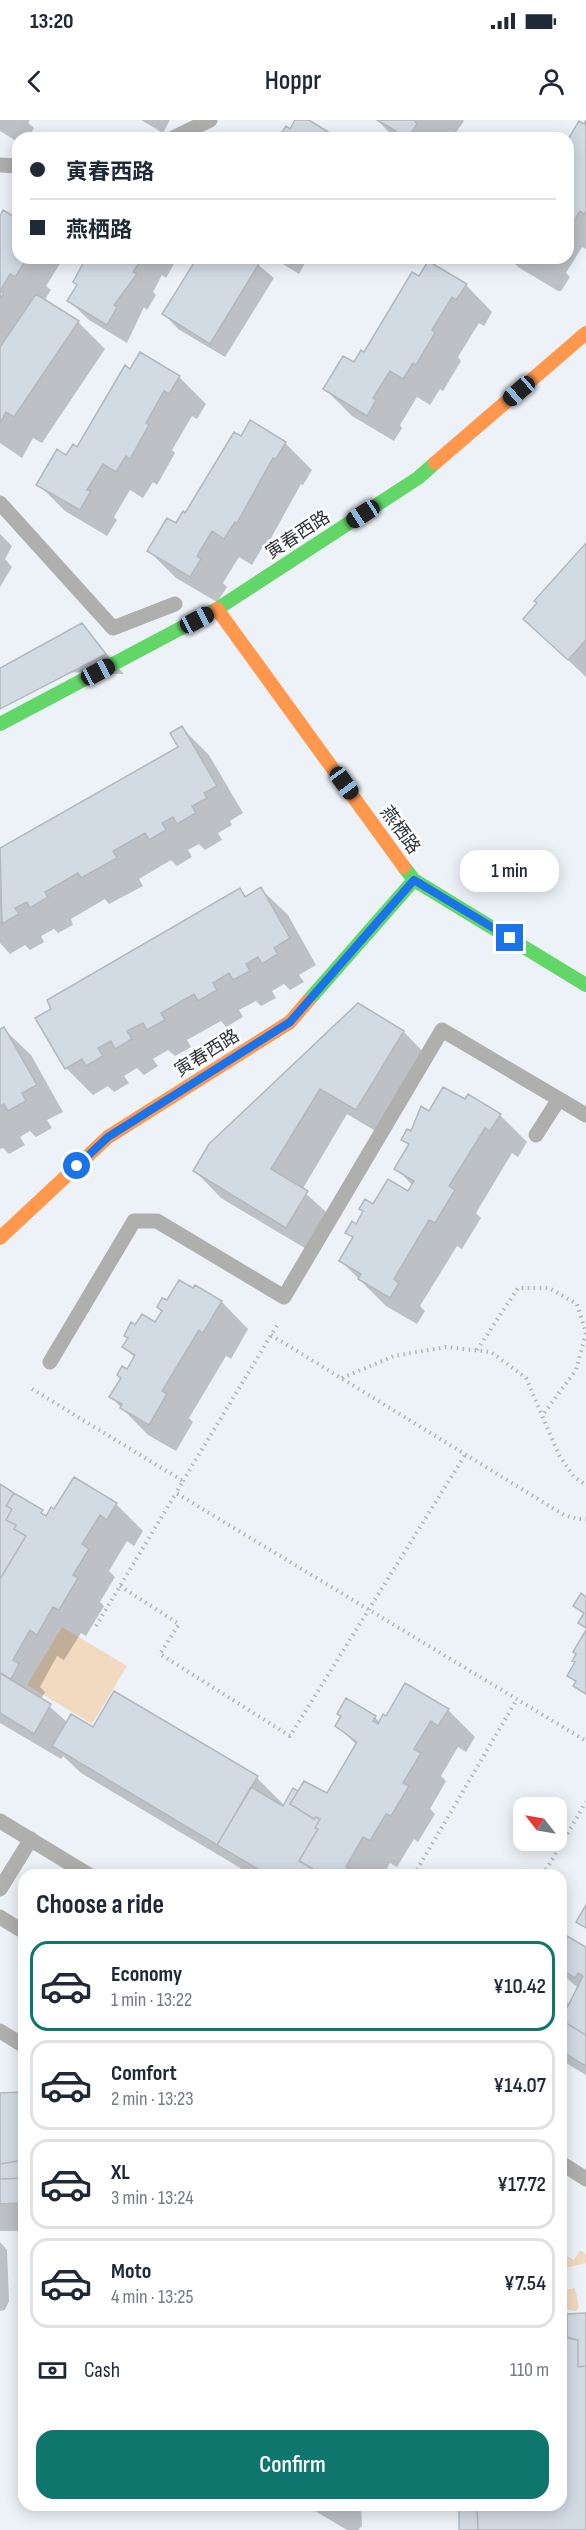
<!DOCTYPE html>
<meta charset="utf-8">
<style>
body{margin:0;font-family:"Sofia Sans Condensed","Noto Sans SC",sans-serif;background:#f2f2f3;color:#1f2937;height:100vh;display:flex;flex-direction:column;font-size:22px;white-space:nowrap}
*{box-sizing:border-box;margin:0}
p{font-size:20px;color:#747a83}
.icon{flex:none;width:33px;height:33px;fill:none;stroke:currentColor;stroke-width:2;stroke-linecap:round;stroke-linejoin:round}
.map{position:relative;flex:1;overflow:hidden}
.panel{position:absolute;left:18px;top:1749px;width:549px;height:642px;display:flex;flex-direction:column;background:#fff;border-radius:18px;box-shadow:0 3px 15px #0003}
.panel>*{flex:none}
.hud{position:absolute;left:12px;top:12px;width:562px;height:132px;border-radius:18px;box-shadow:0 3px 15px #0003;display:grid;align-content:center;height:132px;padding:0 18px;background:#fff}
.needle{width:39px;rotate:301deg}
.controls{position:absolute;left:513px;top:1677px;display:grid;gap:12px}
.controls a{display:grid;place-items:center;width:54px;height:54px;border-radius:12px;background:#fff;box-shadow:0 3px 15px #0003;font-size:30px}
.end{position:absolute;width:27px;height:27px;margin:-14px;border:8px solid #1a73e8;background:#fff;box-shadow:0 0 0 3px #fff}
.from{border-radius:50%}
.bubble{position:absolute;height:42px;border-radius:18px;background:#fff;box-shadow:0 3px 15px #0003;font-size:20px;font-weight:600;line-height:42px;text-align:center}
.car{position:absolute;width:18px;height:36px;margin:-18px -9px;border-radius:8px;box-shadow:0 0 4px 2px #0007;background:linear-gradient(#222 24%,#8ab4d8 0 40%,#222 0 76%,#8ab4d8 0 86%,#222 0)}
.hud b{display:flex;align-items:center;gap:21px;height:57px;font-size:22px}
.hud b+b{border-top:2px solid #e0e1e3}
.hud i{width:15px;height:15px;background:#1f2937}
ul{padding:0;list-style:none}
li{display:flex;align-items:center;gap:18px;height:90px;margin:0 12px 9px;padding:0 6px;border:3px solid #e0e1e3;border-radius:18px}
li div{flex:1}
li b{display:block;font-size:22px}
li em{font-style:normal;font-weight:600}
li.active{border-color:#0f766e}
li>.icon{width:54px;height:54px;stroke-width:1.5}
h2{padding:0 18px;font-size:27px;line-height:72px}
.pay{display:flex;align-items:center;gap:15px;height:66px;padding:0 18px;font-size:22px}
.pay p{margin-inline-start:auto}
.cta{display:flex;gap:12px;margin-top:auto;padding:12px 18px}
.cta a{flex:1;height:69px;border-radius:18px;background:#0f766e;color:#fff;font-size:24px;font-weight:600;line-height:69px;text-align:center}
.status{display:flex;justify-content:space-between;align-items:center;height:42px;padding:0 30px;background:#fff;direction:ltr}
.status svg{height:16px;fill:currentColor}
header{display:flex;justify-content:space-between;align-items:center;height:78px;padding:0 18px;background:#fff;font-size:27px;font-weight:600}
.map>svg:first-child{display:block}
</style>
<div class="status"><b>13:20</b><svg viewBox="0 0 49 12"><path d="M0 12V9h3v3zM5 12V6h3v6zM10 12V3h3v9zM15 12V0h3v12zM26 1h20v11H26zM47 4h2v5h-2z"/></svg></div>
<header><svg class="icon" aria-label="back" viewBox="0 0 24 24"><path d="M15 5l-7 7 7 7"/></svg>Hoppr<svg class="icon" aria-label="person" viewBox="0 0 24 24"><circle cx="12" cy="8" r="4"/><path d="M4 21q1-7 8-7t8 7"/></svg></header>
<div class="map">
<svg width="586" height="2410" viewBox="0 0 586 2410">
<rect width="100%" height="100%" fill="#edf2f8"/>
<path fill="#f1dabf" d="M62,1507L127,1546L92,1604L27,1565Z
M580,2130L586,2134V2143L561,2149V2133L574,2140Z
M575,2168L579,2188L576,2191L561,2189V2171Z"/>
<path fill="#0003" d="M0,0H30L28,3L34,8L28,18H18V22L0,11Z
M141,0H170L163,13Z
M377,0H463L464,1L455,14L450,11L446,18H395Z
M586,3V129L582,127L566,153L570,157L561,171H558L518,147L509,138H568V22Z
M0,99L18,101V138L63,139L46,166L51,170L44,181L78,202L105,229L42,323L33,318L22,338L0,323Z
M86,138H173L171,141L174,144L166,158L162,155L153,172L156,175L147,190L144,187L127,223L89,200L69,181L78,165L88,140Z
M198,138H250L274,158L225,237L178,209L164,194Z
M273,138H304L305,143L299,154Z
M419,158L466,165L492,192L484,206L479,203L458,237L461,241L443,271L440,269L430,285L417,277L400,305L402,308L394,321L352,296L325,269L364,234Z
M131,251L179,257L206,284L197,299L192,296L172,330L175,333L157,365L153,362L143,378L130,370L114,397L117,400L107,416L65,391L38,364L77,329Z
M241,318L285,323L312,350L303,365L301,364L265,429L262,428L252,445L239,437L223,463L227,467L217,482L176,458L149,431L186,395Z
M0,414L12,426L5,439L12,447L0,467Z
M586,426V557L525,499Z
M82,505L124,554L0,550Z
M182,608L209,635L243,693L230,701L232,705L218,713L222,720L205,730L199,724L188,730L192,737L177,746L171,740L139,759L143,766L109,784L105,779L71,799L73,805L58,813L54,809L41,816L44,822L30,830L25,825L10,834L0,823V730L180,627Z
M261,769L288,795L316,845L299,855L304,862L290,870L284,864L272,871L276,878L261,886L256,881L239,890L243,897L226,907L221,901L187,920L191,927L175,936L168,930L153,939L158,946L144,955L137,948L124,956L129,963L114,972L108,966L93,975L66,948L240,770L247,777Z
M4,909L31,935L63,992L47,1000L52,1008L36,1017L30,1011L20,1017L25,1025L9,1034L3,1028L0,1029V911Z
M404,912L430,939L384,1016L347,994L302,1070L334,1099L313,1133L221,1078L195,1051Z
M465,981L500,995L527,1022L518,1037L512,1033L476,1093L481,1098L462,1129L457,1126L420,1186L425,1191L417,1204L386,1186L341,1141L354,1119L347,1112L374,1086L409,1073L413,1066L396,1048L410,1026L403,1019L429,993Z
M196,1167L222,1182L248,1209L231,1239L226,1236L189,1298L193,1302L176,1331L148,1315L111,1277L135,1238L124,1227L136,1207L156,1204Z
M0,1366L48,1397L116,1384L143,1411L134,1426L127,1421L109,1451L115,1457L100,1482L104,1486L86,1516L81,1513L64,1540L57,1536L40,1567L45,1572L41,1579L67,1602L257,1658L285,1686L327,1675L357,1625L337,1606L342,1597L338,1594L375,1597L380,1603L448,1590L475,1617L466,1632L458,1627L441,1656L446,1661L430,1689L435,1694L418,1722L414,1719L397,1747L390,1743L383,1755H252L81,1653L63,1636L61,1639L0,1603Z
M561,1829H586V1955L561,1940V1882L569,1886L579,1869L561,1853Z
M24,1973V2111H0V1974Z
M0,2122L7,2130L9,2181L5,2190L0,2191Z
M305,2385H361L362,2406L358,2410H347Z"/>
<path fill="#d2dae4" stroke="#b3b8bd" stroke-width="1.5" d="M295,0H309L338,18H278L286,6L290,9Z
M377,0H414L417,4L408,18H401L394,14L396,11Z
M586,0V91L584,94L580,91L569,109L568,19L579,1L584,4Z
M3,90L18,99V138L25,142L15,157L10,154L0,171L4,173L0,179V96Z
M86,138H142L133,152L137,154L114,185L117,187L107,205L67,181L77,165L73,162Z
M197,138H253L260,142L210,224L162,194Z
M518,138H538L534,145H530Z
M428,141L467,164L456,180L452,177L432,210L435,213L416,245L413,243L403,259L390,251L373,278L376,280L367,296L323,269L343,236L354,242L361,230L364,232L412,152L419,156Z
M36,174L79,201L14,297L6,292L0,303V227Z
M140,232L180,256L169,274L164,271L146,303L149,305L130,339L126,336L116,352L103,344L87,370L91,371L80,390L36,365L57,329L66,335L73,324L77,327L125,245L130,249Z
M250,300L286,322L276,339L273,338L237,403L235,402L224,419L212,411L197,436L201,439L190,457L147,431L167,398L176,403L183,391L185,393L234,312L241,316Z
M586,423V520L568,540L523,499L537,483L534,481Z
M82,503L106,534L0,589V548Z
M182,606L217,666L204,673L207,678L192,686L196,693L177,704L173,697L162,703L166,710L149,720L145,713L113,731L117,738L81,758L78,753L45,772L48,777L30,788L27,782L15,788L19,794L2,804L0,728L178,627L170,613Z
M261,767L290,818L274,828L278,834L262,844L258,837L246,844L250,851L233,860L229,853L213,863L217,870L198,881L194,874L161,893L165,900L147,910L143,903L127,911L132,919L115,929L111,921L98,928L103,936L86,946L82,939L65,949L35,898L51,889L47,880L240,768L245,777Z
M358,883L404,911L356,990L320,969L271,1049L308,1071L286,1108L193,1051L209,1024Z
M4,907L37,965L22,973L26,981L8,991L4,984L0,986V909Z
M443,967L465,979L468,974L501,994L490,1011L485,1008L449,1066L455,1070L435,1103L429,1100L394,1159L399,1163L390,1178L358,1159L361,1154L339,1141L353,1117L345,1113L352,1101L356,1104L363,1091L359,1089L365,1079L373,1084L388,1059L408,1071L414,1061L394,1049L409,1024L401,1020L407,1009L411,1011L421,986L429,991Z
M179,1160L193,1168L195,1165L222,1181L203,1213L199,1210L162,1271L167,1274L149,1305L120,1288L122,1284L109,1277L121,1258L117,1255L122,1246L127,1249L135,1235L122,1227L128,1218L124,1216L131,1202L135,1205L142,1194L155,1202L162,1191L157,1187L162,1178L167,1180Z
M74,1357L117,1383L107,1400L100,1395L82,1424L89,1429L73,1455L78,1458L59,1490L53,1487L37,1515L30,1510L13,1540L19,1544L11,1559L0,1553V1459L26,1416L14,1409L16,1405L6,1400L12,1389L6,1386L14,1373L43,1390L41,1393L46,1396L51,1387L54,1389Z
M0,1364L14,1373L6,1386L12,1389L6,1400L16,1405L14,1409L26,1416L0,1459Z
M581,1473L586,1477V1508L578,1503L584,1493L573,1486Z
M586,1510V1574L573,1566L576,1561L567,1556L575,1542L572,1541L576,1534L573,1532Z
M0,1553L51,1584L34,1614L0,1593Z
M405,1563L449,1589L438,1606L431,1601L414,1629L421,1633L403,1663L409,1666L391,1696L386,1694L370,1721L363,1717L346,1747L350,1749L347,1755H323L299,1741L318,1709L315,1708L320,1699L316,1697L314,1699L290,1684L304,1661L327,1673L357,1622L335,1606L341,1596L337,1594L346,1578L376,1596L373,1601L378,1604L383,1594L386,1596Z
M114,1571L258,1656L217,1725L52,1626L71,1594L93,1607Z
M251,1667L283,1686L293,1668L298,1671L290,1684L314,1699L316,1697L320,1699L315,1708L318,1709L299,1741L323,1755H268L217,1725Z
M586,1785V1808L576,1802Z
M567,1816L586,1827V1915L561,1900L583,1856L578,1853L575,1858L561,1849V1826Z
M561,1880L569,1884L561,1897Z
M561,1900L586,1915V1946L561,1931Z
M24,1972V2040L0,2044V1973Z
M24,2040V2058L0,2059V2044Z
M24,2058V2083L0,2084V2059Z
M586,2193V2246L578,2247V2220L567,2217V2194Z
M561,2217L578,2220V2247L586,2246V2410H478L477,2385H561Z
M459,2385H477L478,2410H459Z"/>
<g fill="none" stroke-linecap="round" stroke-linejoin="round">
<path stroke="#b4b5b6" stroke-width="4" stroke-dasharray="1.5 4.5" stroke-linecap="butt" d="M271,1215L564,1395L577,1399H586
M477,1230L518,1168H549L577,1184L586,1213L576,1250L542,1296
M342,1258L394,1236L446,1227L491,1232L526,1258L559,1335L574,1357L586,1365
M32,1269L183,1361L176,1373L586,1621
M183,1361L279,1202
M120,1466L179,1504L160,1534L290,1616L465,1335
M96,1506L176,1373
M414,1755L517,1579
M543,1755L586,1682"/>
<path stroke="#afafae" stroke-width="15" d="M173,18L210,0
M0,45L18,46
M0,383L113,508L175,484
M536,1015L559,979
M50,1242L134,1101H157L284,1177L442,910L586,995
M0,1701L89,1755
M0,1769L31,1719
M0,1797L24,1812
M0,1911L24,1926
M561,2043L586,2059"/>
<path stroke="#63d668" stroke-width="14" d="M0,604L217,489L418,358L435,343
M404,747L414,760L586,865
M308,881L414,760"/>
<path stroke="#ff974d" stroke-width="14" d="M435,343L586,213
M217,489L404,747
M0,1118L108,1017L290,902L308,881"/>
</g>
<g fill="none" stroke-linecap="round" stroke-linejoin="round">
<path stroke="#1a73e8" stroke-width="8" d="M77,1046L108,1017L290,902L414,760L510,818"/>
</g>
<g text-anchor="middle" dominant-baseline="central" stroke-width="5" stroke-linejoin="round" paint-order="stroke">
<g font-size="18" fill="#2e3238" stroke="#fff">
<text transform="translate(298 415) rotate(-33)">寅春西路</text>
<text transform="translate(400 710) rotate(54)">燕栖路</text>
<text transform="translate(207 933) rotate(-32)">寅春西路</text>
</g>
</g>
</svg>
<div class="controls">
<a><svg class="needle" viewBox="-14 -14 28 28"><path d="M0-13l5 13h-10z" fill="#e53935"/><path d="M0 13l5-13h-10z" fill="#747a83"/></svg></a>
</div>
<i class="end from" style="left:77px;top:1046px"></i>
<i class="end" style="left:510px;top:818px"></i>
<div class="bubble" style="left:460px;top:730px;width:99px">1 min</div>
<i class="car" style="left:519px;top:271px;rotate:229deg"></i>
<i class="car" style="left:363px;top:394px;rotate:237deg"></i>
<i class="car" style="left:197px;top:500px;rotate:62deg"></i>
<i class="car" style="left:98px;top:552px;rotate:62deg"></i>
<i class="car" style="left:344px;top:663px;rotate:144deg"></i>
<div class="hud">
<b><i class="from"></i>寅春西路</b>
<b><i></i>燕栖路</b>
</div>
<section class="panel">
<h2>Choose a ride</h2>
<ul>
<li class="active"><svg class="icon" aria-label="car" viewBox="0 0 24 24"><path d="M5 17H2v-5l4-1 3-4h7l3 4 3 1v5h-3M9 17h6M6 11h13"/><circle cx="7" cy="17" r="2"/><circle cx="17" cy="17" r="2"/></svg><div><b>Economy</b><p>1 min · 13:22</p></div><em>¥10.42</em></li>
<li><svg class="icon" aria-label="car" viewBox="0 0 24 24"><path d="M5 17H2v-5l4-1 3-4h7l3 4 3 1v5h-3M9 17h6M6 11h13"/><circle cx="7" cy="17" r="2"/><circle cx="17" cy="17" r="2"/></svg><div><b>Comfort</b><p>2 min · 13:23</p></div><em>¥14.07</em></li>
<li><svg class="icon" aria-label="car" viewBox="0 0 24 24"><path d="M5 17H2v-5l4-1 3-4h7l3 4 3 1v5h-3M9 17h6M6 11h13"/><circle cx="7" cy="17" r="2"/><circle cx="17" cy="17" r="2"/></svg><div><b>XL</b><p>3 min · 13:24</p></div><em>¥17.72</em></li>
<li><svg class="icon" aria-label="car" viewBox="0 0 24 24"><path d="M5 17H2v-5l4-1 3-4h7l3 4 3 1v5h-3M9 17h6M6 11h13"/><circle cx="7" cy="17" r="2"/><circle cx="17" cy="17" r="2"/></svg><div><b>Moto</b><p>4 min · 13:25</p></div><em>¥7.54</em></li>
</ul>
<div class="pay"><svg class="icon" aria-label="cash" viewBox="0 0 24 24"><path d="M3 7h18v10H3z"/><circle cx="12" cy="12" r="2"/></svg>Cash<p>110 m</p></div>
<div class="cta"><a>Confirm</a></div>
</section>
</div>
